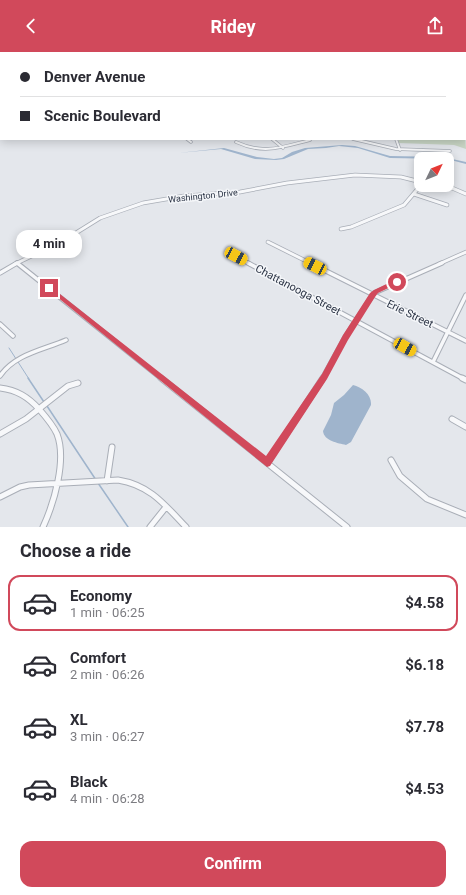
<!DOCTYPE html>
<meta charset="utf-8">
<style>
body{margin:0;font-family:Roboto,sans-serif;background:#f2f2f3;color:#2b2b33;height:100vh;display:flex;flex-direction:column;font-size:15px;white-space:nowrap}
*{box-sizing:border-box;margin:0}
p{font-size:13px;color:#7c7c81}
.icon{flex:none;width:22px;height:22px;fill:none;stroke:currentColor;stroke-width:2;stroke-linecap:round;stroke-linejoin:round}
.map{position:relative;height:475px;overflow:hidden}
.panel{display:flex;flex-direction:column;background:#fff;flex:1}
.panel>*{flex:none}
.guide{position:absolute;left:0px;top:0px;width:466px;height:88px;box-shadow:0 2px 10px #0003;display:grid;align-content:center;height:88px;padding:0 20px;background:#fff}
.needle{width:26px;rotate:47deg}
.buttons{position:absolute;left:414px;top:100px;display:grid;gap:8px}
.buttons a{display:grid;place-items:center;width:40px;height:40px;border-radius:8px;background:#fff;box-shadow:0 2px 10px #0003;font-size:20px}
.end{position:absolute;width:18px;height:18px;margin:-9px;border:5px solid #d1495b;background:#fff;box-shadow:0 0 0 2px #fff}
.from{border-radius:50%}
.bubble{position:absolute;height:28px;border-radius:12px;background:#fff;box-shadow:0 2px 10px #0003;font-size:13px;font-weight:700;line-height:28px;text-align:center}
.car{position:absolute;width:12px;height:24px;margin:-12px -6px;border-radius:5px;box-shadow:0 0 3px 1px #0007;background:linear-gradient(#f5c518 24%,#345 0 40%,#f5c518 0 76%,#345 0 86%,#f5c518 0)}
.guide b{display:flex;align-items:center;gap:14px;height:38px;font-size:15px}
.guide b+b{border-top:1px solid #e1e1e2}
.guide i{width:10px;height:10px;background:#2b2b33}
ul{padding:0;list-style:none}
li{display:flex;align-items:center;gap:12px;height:56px;margin:0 8px 6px;padding:0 12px;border:2px solid transparent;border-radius:12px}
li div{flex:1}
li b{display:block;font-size:15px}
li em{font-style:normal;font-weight:700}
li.on{border-color:#d1495b}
li>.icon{width:36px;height:36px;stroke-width:1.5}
h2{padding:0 20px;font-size:18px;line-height:48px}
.action{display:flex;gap:8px;margin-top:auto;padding:8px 20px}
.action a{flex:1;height:46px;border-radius:12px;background:#d1495b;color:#fff;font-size:16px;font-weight:700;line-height:46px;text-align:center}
header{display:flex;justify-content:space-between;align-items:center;height:52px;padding:0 20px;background:#d1495b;color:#fff;font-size:18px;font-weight:700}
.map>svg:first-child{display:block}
</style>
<header><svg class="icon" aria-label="back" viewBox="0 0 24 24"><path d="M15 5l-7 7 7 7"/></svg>Ridey<svg class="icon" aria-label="share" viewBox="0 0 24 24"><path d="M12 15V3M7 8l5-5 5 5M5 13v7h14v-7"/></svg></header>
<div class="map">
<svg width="466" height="475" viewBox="0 0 466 475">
<rect width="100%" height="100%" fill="#e4e7ec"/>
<path fill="#c9d6c5" d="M465,84L466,97L454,93L399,91L398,87H465Z"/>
<path fill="#9fb4cc" d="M342,93L355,94L390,104L443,105L466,110V112L447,107L390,106L358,96L339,94L326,96L308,97L284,107L276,108L255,107L221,97L178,101L224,96L257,105L274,107L282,106L292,100L305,96Z
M353,333C362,335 372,343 371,353L351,390L346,393C338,391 324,389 323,379L331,363L334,351L344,343Z"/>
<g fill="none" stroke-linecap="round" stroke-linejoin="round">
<path stroke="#9fb4cc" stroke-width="1" d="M42,1L44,0
M9,296L29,327"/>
<path stroke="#9fb4cc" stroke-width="1.5" d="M28,326L44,350
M47,354L96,428
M98,431L128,475"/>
<defs>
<path id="minor-far4" d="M229,0L232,1
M335,0L337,1
M357,0L360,1
M406,0L410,1
M416,0L418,1
M442,0L445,1
M44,1L46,0
M203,1L205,0
M377,1L379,0
M382,1L385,0
M393,1L399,0"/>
<path id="minor-far3" d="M465,73L466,75
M187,87L191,90
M272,87L283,96
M353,87L396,97L450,99
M396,87L400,98
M236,90C264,103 282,95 310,88"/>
<path id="minor-far2" d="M439,133L452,136L466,142
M414,142L447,153
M341,177L351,175L404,153L421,133
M268,190L312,212
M235,204L250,212
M15,212L63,189L100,166L143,151L184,144L240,140L287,131L355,123L401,125L421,130
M439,212L466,200"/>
<path id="minor-far1" d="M17,211L162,327
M248,211L464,327
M310,211L466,289
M0,221L17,211
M0,272L13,284
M433,310L466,243
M0,324C15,302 43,298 66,288
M322,327L345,285L374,241L442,211"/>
<path id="minor" d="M161,326L347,475
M462,326L466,328
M0,336C17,338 28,345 39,357C46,365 53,373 57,382C67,408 54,451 43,475
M452,367L466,375
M0,382L26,367L68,334L78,331
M391,408L400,424L427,447L466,463
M267,411L323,326
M107,429L112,395
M0,445L20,435L29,433L118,428C150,433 165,453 186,475
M150,475L166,455"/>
</defs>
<use href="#minor-far4" stroke="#a9aeb7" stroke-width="2.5"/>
<use href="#minor-far3" stroke="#a9aeb7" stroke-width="3.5"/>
<use href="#minor-far2" stroke="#a9aeb7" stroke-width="4.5"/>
<use href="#minor-far1" stroke="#a9aeb7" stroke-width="5.5"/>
<use href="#minor" stroke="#a9aeb7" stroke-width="7"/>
<use href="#minor-far4" stroke="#f7f8fa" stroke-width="1.5"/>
<use href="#minor-far3" stroke="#f7f8fa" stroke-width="2"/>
<use href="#minor-far2" stroke="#f7f8fa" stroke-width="3"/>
<use href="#minor-far1" stroke="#f7f8fa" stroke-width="3.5"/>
<use href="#minor" stroke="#f7f8fa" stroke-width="5"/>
</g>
<path fill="#d1495b" d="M397,227L400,230L399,231L378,241L375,245L348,288L327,327L270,414L267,415L46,236L47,235H51L266,404L322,322L343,283L370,241L374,238Z"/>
<g text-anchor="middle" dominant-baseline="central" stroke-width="3" stroke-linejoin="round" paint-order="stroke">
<g font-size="9" fill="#2b3445" stroke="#f4f6f9">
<text transform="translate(203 144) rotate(-6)">Washington Drive</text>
</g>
<g font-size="11" fill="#2b3445" stroke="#f4f6f9">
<text transform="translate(298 238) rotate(28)">Chattanooga Street</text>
<text transform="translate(410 262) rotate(26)">Erie Street</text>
</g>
</g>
</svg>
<div class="buttons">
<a><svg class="needle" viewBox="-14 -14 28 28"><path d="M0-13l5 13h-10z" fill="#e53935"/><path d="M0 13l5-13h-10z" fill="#7c7c81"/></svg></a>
</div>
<i class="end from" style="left:397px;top:230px"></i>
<i class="end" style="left:49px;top:236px"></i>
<div class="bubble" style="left:16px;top:178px;width:66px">4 min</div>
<i class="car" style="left:236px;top:204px;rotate:118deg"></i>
<i class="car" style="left:315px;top:214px;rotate:297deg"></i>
<i class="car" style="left:405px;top:295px;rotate:119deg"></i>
<div class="guide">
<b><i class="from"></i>Denver Avenue</b>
<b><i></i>Scenic Boulevard</b>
</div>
</div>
<section class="panel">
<h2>Choose a ride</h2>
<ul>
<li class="on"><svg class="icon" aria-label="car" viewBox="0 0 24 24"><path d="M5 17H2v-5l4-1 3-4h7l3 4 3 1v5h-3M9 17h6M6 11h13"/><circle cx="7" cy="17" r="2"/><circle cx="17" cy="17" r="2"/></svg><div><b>Economy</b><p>1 min · 06:25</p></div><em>$4.58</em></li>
<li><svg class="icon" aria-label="car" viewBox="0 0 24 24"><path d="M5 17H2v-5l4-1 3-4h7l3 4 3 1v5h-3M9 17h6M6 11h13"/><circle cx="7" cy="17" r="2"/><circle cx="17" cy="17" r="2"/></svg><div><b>Comfort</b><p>2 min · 06:26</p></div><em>$6.18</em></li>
<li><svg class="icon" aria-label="car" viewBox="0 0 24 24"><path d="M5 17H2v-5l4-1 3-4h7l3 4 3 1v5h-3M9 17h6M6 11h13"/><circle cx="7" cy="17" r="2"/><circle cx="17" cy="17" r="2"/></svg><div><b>XL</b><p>3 min · 06:27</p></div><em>$7.78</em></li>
<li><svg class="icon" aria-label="car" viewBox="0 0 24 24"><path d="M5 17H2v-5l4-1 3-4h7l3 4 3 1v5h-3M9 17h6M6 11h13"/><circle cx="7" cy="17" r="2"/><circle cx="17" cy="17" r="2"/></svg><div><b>Black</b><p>4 min · 06:28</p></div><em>$4.53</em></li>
</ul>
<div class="action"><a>Confirm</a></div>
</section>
